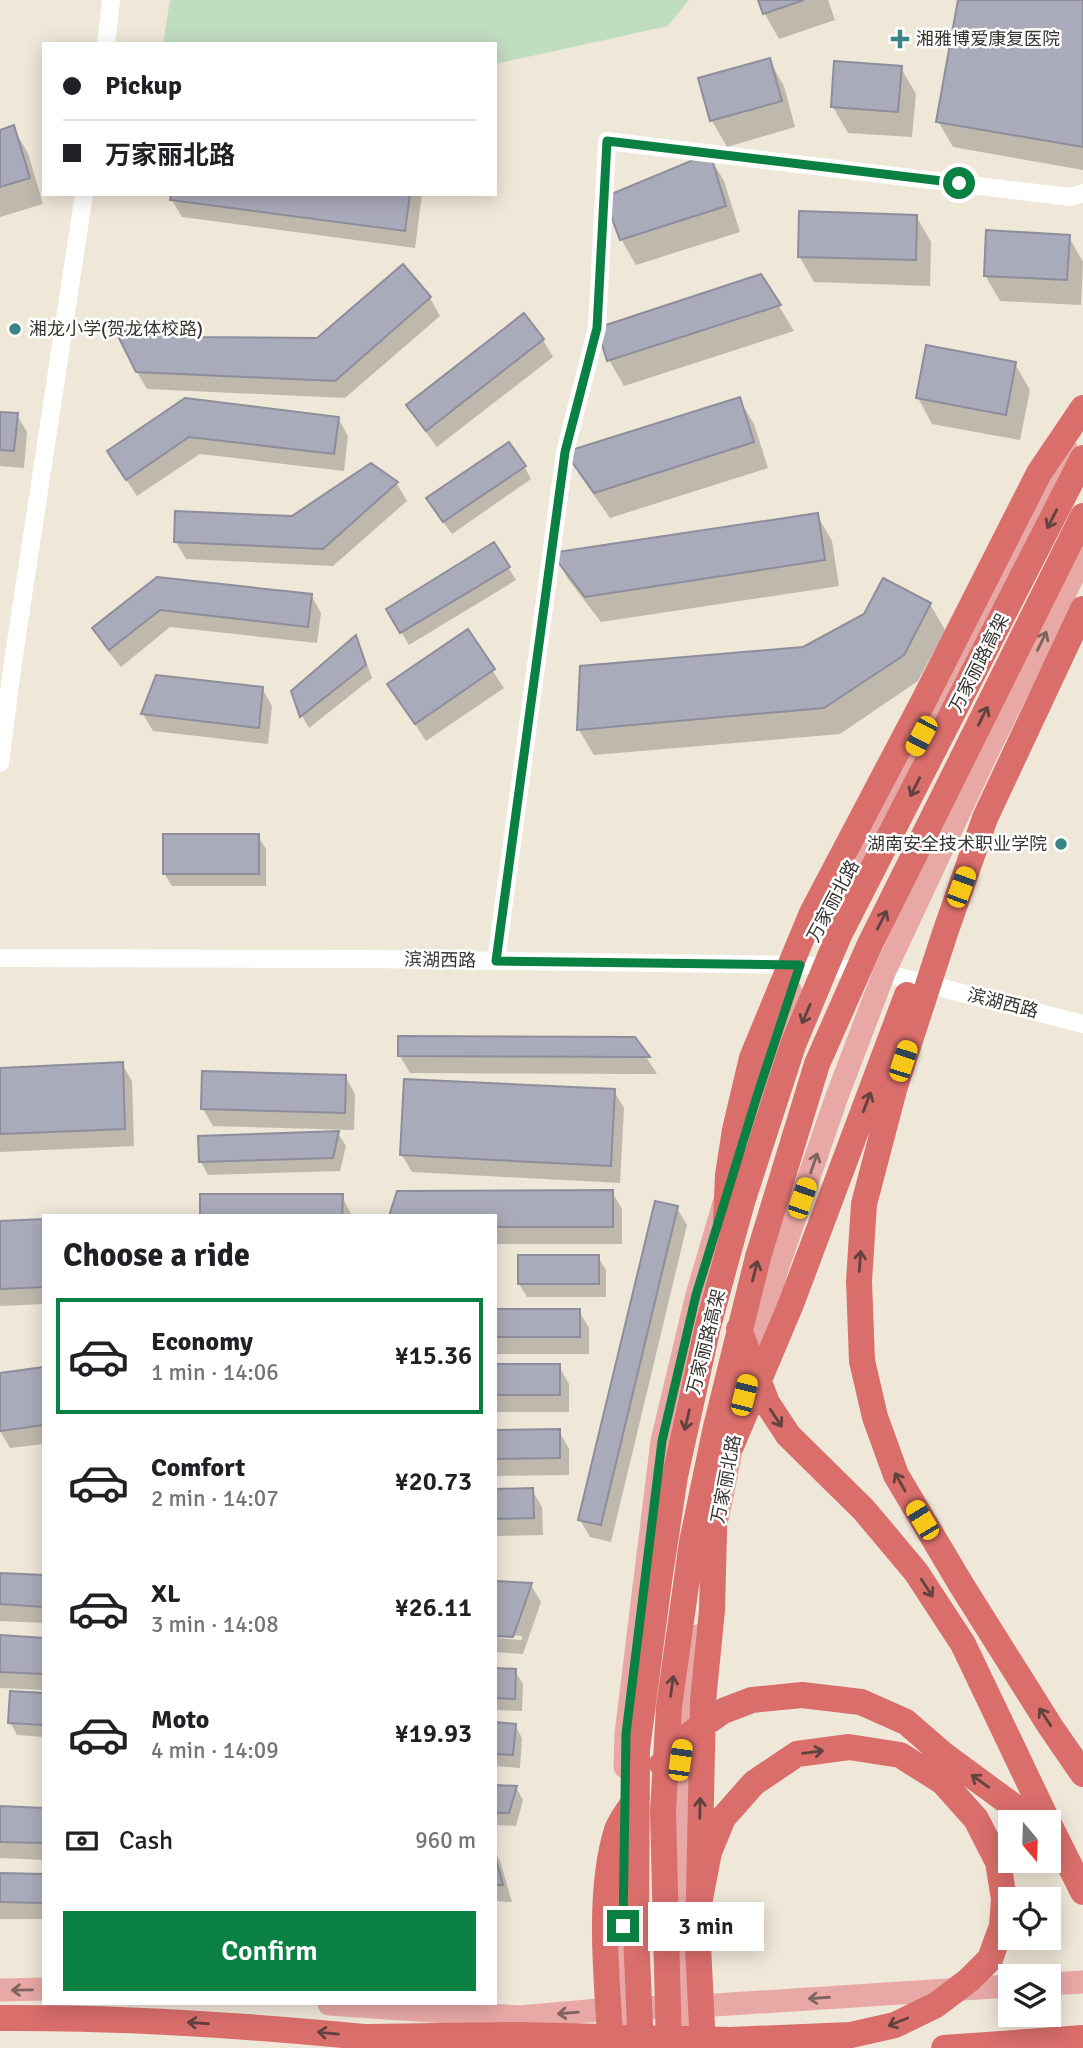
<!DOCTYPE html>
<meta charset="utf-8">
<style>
body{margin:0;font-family:Signika,"Noto Sans SC",sans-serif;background:#f2f2f2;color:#202124;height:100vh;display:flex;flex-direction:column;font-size:26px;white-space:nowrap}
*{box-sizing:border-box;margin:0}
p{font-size:23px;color:#757577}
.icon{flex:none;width:38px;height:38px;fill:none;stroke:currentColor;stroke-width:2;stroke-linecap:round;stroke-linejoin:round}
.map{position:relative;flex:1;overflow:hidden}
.drawer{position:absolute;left:42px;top:1214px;width:455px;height:791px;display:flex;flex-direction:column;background:#fff;border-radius:0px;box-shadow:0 4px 18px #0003}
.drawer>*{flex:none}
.banner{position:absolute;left:42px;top:42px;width:455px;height:154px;border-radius:0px;box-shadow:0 4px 18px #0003;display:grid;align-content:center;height:154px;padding:0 21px;background:#fff}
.needle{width:46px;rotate:161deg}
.tools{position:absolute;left:998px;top:1810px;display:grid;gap:14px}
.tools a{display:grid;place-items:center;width:63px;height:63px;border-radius:0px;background:#fff;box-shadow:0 4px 18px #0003;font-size:35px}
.end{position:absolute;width:32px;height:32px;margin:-16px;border:9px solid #0b8043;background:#fff;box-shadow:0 0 0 4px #fff}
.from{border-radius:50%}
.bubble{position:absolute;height:49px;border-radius:0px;background:#fff;box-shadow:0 4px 18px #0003;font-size:23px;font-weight:600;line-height:49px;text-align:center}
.car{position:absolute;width:21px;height:42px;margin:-21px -10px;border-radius:9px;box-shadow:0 0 5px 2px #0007;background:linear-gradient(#f5c518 24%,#345 0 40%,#f5c518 0 76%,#345 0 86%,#f5c518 0)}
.banner b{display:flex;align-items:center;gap:24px;height:66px;font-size:26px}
.banner b+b{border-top:2px solid #e0e0e0}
.banner i{width:18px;height:18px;background:#202124}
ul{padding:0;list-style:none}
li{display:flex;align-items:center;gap:21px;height:116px;margin:0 14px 10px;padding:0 7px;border:4px solid transparent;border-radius:0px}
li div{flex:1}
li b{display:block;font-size:26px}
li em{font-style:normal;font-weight:600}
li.active{border-color:#0b8043}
li>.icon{width:63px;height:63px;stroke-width:1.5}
h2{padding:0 21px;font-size:32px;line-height:84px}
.pay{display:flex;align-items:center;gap:18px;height:77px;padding:0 21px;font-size:26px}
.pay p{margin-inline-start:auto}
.primary-button{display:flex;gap:14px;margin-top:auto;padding:14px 21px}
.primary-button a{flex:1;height:80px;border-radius:0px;background:#0b8043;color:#fff;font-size:28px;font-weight:600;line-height:80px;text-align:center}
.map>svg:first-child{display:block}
</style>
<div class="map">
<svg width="1083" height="2048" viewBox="0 0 1083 2048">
<rect width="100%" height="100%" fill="#efe7d8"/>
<path fill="#c1ddc0" d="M170,0H689L668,26L495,64V44H163Z"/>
<path fill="#0003" d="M760,0H828L835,20L779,39L765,14Z
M960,0H1083V170L953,147L938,121Z
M769,60L784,86L795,127L727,147L712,121L700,80Z
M901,68L916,94L912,137L848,133L833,107Z
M13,128L28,153L43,204L0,217V132Z
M709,156L724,181L740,232L636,265L621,239Z
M173,194H422L415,248L182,217L172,200Z
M916,216L931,242L930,286L814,282L799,256Z
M1069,237L1083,262L1081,305L1000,301L985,275Z
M402,267L430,298L440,316L345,398L147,389L137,372L195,339L318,340Z
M761,276L794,331L624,386L609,360Z
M543,340L553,357L437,447L419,423L409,406Z
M1015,364L1030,390L1020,440L932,424L918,398Z
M739,399L754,424L768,468L610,518L582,478L567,453Z
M185,400L338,418L348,436L344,471L200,454L137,496L119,469Z
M0,413L17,415L27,432L24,468L0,466Z
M371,465L397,484L407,501L333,566L186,559L176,542L292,518Z
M524,466L531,479L452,534L436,512Z
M817,515L832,541L839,586L601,622L568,579L554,554Z
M494,545L516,580L409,645L388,610Z
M158,579L311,595L321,613L317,643L170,627L121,667L104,646L94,629Z
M930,604L945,630L918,681L840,734L594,755L579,730L804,648L866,616Z
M467,632L504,688L426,741L400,701Z
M355,637L362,650L372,678L309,728L302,716L294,692Z
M262,688L272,706L268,744L153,731L143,714Z
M258,836L266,849V886H172L164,873Z
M634,1038L657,1074L410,1073L400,1056Z
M122,1064L132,1081L134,1146L0,1152V1070Z
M345,1076L355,1094L354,1130L213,1126L203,1109Z
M614,1091L624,1108L620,1183L412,1172L402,1155Z
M338,1133L346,1146L340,1171L208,1175L201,1162Z
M612,1192L622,1209V1244H495V1216H391L399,1193Z
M202,1195L342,1196L352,1216H202Z
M677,1208L687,1225L611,1542L590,1537L580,1520Z
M44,1221V1304L0,1306V1223Z
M598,1257L606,1270V1297H527L519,1284Z
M495,1311H579L589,1328V1354H495Z
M495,1365L559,1366L569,1384V1412H495Z
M44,1368V1444L10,1448L0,1431V1375Z
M559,1431L569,1449V1475L495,1476V1432Z
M495,1490H532L542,1507L543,1535L495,1536Z
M0,1574L44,1577V1623L0,1621Z
M495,1582L531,1585L541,1602L523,1654L495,1652V1638L522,1640V1636L495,1634Z
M0,1637L44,1639V1690L0,1688Z
M495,1670L515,1671L523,1684L522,1711L495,1710Z
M44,1695V1737L17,1735L10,1722Z
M495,1724L515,1725L522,1738L520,1768L495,1766Z
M495,1786L516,1787L523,1800L516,1826L495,1825Z
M0,1808L44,1809V1860L0,1858Z
M495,1852L500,1861L512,1902L495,1901Z
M0,1875L44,1876V1919H0Z"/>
<path fill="#aaabba" stroke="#8d8d9c" stroke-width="2" d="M758,0H804L763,14Z
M958,0H1083V147L936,122Z
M770,58L782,101L710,121L698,78Z
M834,61L902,66L898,112L831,107Z
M14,125L30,178L0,187V130Z
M710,153L726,206L620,240L604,197Z
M171,194H410L405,231L170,200Z
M799,211L917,215L916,260L798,257Z
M986,230L1070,235L1067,280L984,276Z
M403,264L431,297L335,381L136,372L116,332L160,327L195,337L317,338Z
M761,274L781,305L607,361L597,328Z
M524,313L544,339L426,431L406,405Z
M926,345L1016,362L1006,415L916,398Z
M740,397L754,442L594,493L565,452Z
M185,398L339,417L334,454L189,437L126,480L107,451Z
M0,412L18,413L14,451L0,450Z
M509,442L526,466L443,522L426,498Z
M371,463L398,482L323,549L174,542L175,511L292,516Z
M818,513L825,560L585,597L551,553Z
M494,542L510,567L400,633L386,609Z
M157,577L312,594L308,627L160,610L109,650L92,628Z
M883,578L931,603L904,655L824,708L577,730L580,666L803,647L864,614Z
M468,629L495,669L415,724L387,684Z
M356,635L366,665L300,717L291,691Z
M156,675L263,687L259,728L141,714Z
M163,834H259V874H163Z
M398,1036L635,1037L650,1057L398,1056Z
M123,1062L125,1129L0,1134V1068Z
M202,1071L346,1075L345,1113L201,1109Z
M404,1079L615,1089L611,1166L400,1155Z
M339,1131L333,1158L199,1162L198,1136Z
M613,1190V1227H495V1216H389L397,1191Z
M200,1194H343L342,1216H200Z
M655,1201L678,1206L601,1525L578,1520Z
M44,1219V1287L0,1289V1221Z
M518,1255H599V1284H518Z
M495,1309H580V1337H495Z
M495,1364H560V1395H495Z
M44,1367V1425L0,1431V1373Z
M560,1429V1458L495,1459V1430Z
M533,1488L534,1518L495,1519V1489Z
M0,1573L44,1575V1607L0,1604Z
M495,1581L532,1583L513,1637L495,1636Z
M0,1635L44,1638V1674L0,1672Z
M495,1668L516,1669L515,1699L495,1698Z
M10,1691L44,1693V1725L8,1723Z
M495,1722L516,1724L513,1755L495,1754Z
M495,1785L517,1786L509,1813H495Z
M0,1806L44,1808V1843L0,1842Z
M495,1856L503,1885H495Z
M0,1873L44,1874V1903L0,1902Z"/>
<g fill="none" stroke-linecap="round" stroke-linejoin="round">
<path stroke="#fff" stroke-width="18" d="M106,44L111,0
M0,763L13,662L84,194
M0,958L370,959L800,965L884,973L1083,1024
M496,961L565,452L597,328L607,141L1070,197L1083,193"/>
<path stroke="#e8a8a6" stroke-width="23" d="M852,864L946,689L1066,449
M748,1126L791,992
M750,1373L776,1272L836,1099L884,973L986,755L1083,556
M718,1516L736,1426
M625,1767L626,1734L662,1441L697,1295L724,1203
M1048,1984L1083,1982
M0,1990L44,1989
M329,2004L519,2017L622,2008L684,2007L1010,1986
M623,2043L622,2008L623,1882
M686,2048L679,1869L680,1761L697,1636"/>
<path stroke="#d96e6b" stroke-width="26" d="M1083,609L985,818L945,933L895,1086L864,1204L859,1281L862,1361L875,1417L896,1475L962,1586L1050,1726L1083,1774
M726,1222L728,1175L735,1130L752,1058L812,913L922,704L1039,473L1083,408
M739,1329L767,1403L788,1435L864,1510L916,1572L963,1644L1048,1822
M732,1444L791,1304L907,995
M662,1764L689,1735L723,1711L752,1700L802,1695L861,1702L906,1722L944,1755L1035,1822
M1048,1822L1083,1892
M0,2018C129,2017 256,2026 384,2039
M368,2037L519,2035L730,2040L851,2035L895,2025L936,2005L969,1980L990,1959L1002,1926L1004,1899L998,1862L976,1819L943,1782L900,1755L849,1747L797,1754L754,1783L723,1818L709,1852L698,1909
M611,2048C607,1982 597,1894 617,1830C621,1819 630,1808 637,1798
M641,2048L636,1934L637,1749L659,1581L675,1476L708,1326L742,1202L793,1045L839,935L1083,458
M669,2048L663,1812L669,1707L692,1542L716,1427L758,1257L817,1064L870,944L1083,516
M703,2048L698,1945L703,1701L712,1610L715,1494
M944,2048L1083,2038"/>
</g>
<defs><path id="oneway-shaft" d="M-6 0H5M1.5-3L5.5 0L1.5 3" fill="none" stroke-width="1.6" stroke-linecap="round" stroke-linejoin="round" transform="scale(1.75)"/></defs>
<g stroke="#60433f">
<use href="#oneway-shaft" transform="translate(1052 519) rotate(117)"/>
<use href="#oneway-shaft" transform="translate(983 716) rotate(-63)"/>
<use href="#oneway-shaft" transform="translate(915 787) rotate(117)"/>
<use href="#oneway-shaft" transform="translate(882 920) rotate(-63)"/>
<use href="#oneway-shaft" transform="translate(806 1014) rotate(113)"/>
<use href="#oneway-shaft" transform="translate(867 1102) rotate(-69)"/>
<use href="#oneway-shaft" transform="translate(860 1261) rotate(-86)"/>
<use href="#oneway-shaft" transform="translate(755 1271) rotate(-76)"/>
<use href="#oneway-shaft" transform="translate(776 1418) rotate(57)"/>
<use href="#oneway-shaft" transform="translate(687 1420) rotate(103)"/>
<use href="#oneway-shaft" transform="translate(900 1482) rotate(-119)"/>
<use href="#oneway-shaft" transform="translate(927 1588) rotate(57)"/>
<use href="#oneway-shaft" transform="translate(672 1686) rotate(-82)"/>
<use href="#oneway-shaft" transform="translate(1045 1717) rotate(-123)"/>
<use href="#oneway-shaft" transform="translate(813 1752) rotate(-8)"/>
<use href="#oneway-shaft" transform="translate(980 1781) rotate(-144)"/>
<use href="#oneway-shaft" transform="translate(700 1808) rotate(-89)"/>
<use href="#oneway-shaft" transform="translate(898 2022) rotate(158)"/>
<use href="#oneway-shaft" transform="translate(198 2023) rotate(-176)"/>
<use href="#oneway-shaft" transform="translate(328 2033) rotate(-174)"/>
</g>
<g stroke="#7e635f">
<use href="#oneway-shaft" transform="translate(1042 641) rotate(-64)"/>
<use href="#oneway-shaft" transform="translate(814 1163) rotate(-71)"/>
<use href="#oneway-shaft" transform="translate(22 1990) rotate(179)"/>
<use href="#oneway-shaft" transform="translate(819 1998) rotate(176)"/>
<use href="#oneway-shaft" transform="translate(568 2013) rotate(175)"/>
</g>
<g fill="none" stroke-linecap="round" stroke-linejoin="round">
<path stroke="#0b8043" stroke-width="9" d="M623,1926L626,1734L662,1441L696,1295L757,1096L800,965L496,961L565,452L597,328L607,141L959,183"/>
</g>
<g fill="#3b8485" stroke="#fff" stroke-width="2.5">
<path d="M896.5 28.5h7v7h7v7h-7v7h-7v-7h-7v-7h7z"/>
<circle cx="15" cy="329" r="7"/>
<circle cx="1061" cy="844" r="7"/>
</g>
<g text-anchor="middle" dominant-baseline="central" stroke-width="5" stroke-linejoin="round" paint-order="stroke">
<g font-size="18" fill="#383530" stroke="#fff" text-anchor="start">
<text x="916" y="39">湘雅博爱康复医院</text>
<text x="29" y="329">湘龙小学(贺龙体校路)</text>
<text x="1047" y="844" text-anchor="end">湖南安全技术职业学院</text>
</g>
<g font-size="18" fill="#383530" stroke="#fff">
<text transform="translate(979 663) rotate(-63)">万家丽路高架</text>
<text transform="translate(833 901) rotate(-62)">万家丽北路</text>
<text transform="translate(440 960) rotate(1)">滨湖西路</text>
<text transform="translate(1003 1003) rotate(14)">滨湖西路</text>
<text transform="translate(706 1342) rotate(-76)">万家丽路高架</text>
<text transform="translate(726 1479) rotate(-79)">万家丽北路</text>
</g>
</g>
</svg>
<div class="tools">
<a><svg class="needle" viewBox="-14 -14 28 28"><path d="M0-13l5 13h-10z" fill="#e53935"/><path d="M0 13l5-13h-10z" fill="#757577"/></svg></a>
<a><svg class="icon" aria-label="locate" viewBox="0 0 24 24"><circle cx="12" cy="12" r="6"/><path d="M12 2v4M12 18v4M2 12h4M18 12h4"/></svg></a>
<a><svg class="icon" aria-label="layers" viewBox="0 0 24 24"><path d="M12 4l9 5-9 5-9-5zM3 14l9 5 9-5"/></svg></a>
</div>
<i class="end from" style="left:959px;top:183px"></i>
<i class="end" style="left:623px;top:1926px"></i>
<div class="bubble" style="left:648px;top:1902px;width:116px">3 min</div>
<i class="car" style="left:921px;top:736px;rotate:208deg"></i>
<i class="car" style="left:961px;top:887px;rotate:20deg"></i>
<i class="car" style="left:903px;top:1061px;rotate:18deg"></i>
<i class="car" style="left:802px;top:1198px;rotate:19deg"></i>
<i class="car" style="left:744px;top:1395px;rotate:14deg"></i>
<i class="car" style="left:922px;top:1520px;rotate:329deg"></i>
<i class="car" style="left:680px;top:1760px;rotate:8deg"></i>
<div class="banner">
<b><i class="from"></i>Pickup</b>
<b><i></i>万家丽北路</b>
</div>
<section class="drawer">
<h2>Choose a ride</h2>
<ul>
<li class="active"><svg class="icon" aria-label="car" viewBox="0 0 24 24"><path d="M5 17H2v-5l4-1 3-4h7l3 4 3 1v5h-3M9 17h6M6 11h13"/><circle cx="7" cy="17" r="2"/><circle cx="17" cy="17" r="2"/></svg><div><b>Economy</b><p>1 min · 14:06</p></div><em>¥15.36</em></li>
<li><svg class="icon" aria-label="car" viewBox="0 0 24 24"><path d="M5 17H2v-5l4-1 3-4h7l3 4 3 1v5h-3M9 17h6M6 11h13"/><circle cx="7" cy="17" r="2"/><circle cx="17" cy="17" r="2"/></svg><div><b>Comfort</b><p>2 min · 14:07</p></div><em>¥20.73</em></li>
<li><svg class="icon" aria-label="car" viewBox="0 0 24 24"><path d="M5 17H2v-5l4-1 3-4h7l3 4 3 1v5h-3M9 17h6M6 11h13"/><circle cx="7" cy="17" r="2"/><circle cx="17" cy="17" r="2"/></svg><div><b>XL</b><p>3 min · 14:08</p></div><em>¥26.11</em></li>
<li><svg class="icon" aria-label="car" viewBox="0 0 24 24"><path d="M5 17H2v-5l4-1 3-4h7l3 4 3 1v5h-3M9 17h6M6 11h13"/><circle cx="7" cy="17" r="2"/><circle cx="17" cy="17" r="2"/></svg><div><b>Moto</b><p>4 min · 14:09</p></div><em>¥19.93</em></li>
</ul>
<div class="pay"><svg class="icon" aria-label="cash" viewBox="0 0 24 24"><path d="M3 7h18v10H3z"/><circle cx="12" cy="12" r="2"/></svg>Cash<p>960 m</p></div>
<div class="primary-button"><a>Confirm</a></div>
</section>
</div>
